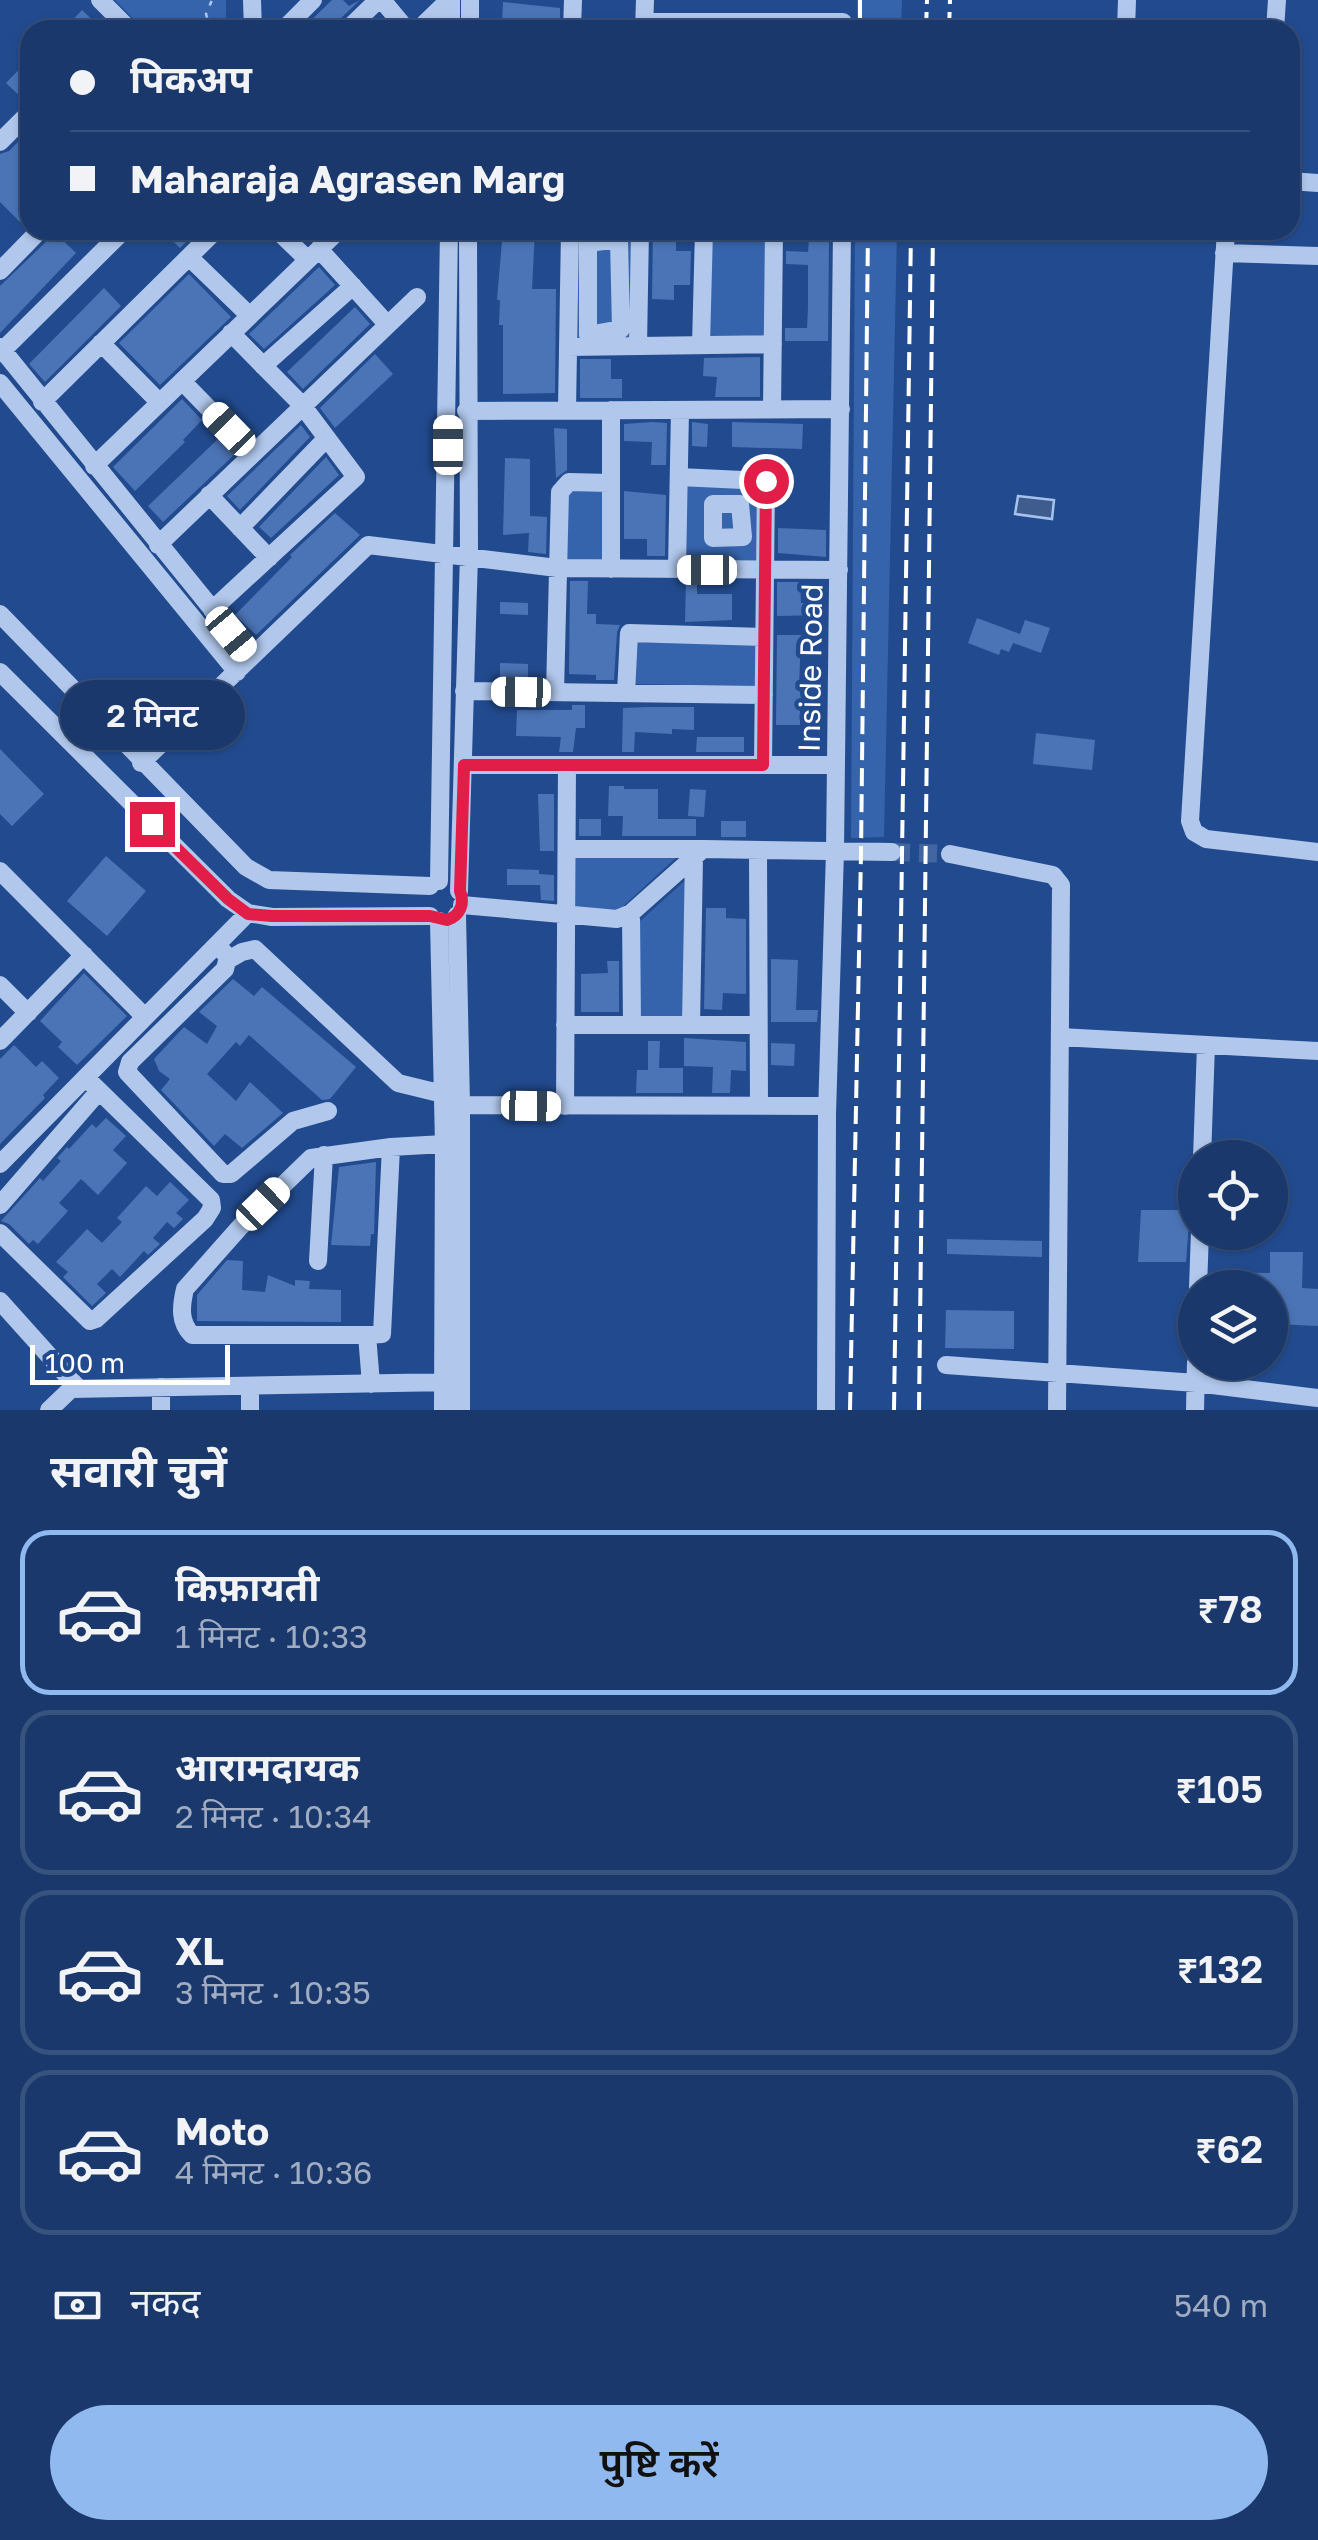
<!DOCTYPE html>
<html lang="hi">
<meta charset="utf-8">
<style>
body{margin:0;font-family:"Golos Text","Noto Sans Devanagari",sans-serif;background:#233f71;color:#f1f3f6;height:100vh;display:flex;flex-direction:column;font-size:38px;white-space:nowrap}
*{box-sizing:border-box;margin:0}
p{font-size:32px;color:#9facc1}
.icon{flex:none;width:55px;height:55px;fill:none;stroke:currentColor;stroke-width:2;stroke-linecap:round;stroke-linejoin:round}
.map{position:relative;height:1410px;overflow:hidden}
.drawer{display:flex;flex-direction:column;background:#1a386b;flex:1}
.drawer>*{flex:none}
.hud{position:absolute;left:20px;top:20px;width:1280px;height:220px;border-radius:30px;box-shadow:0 2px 8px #0004,0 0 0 2px #38527e;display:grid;align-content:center;height:220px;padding:0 50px;background:#1a386b}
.controls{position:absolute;left:1178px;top:1140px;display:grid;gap:20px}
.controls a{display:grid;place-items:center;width:110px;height:110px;border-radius:50%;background:#1a386b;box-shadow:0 2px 8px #0004,0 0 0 2px #38527e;font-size:50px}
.scale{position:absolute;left:30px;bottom:25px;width:200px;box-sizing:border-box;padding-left:10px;border:5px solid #fff;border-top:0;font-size:28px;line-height:35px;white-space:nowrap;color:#fff;-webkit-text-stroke:8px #224b8f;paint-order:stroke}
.end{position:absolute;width:45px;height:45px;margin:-22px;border:12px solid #e11d48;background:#fff;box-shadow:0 0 0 5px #fff}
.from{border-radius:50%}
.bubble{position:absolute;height:70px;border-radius:35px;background:#1a386b;box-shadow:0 2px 8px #0004,0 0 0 2px #38527e;font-size:32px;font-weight:600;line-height:70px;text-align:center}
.car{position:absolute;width:30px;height:60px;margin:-30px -15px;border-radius:12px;box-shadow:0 0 8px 2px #0007;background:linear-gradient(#fff 24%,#345 0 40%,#fff 0 76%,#345 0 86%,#fff 0)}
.hud b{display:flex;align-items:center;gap:35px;height:95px;font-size:38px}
.hud b+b{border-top:2px solid #38527e}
.hud i{width:25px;height:25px;background:#f1f3f6}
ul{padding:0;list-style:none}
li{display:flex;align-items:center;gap:30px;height:165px;margin:0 20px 15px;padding:0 30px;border:5px solid #38527e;border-radius:30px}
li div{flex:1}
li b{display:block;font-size:38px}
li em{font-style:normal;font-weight:600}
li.active{border-color:#90b9f0}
li>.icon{width:90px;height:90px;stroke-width:1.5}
h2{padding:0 50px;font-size:45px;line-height:120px}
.pay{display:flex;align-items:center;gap:25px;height:110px;padding:0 50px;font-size:38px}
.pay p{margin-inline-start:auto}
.button{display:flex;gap:20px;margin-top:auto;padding:20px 50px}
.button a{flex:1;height:115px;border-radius:60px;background:#90b9f0;color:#111;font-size:40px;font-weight:600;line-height:115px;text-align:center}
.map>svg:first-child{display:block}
</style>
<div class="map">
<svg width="1318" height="1410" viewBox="0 0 1318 1410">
<rect width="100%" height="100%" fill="#224b8f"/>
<path fill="#3664ac" d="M115,0H226V30H144Z
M857,0H902L901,30H857Z
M574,230H633L632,342L573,341Z
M709,230H768L767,340L707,339Z
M855,230H897L884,837L851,838Z
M686,483L762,485L761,564L685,562Z
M562,488L606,489L604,564L561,563Z
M632,642L763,644L762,686L631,684Z
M573,855H679L619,910L573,909Z
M689,877L686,1018L638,1017L639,922Z"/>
<path fill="#3f5c8e" stroke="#a5c2ed" stroke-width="2.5" d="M1018,496L1054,500L1052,519L1015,514Z"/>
<path fill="#4b74b6" d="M332,0H343L349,6L360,0L338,21L335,30H301Z
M503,2L560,8V25H502Z
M82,10L103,30H63Z
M30,58V80L25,86L30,91V100L25,101L6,83Z
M30,130V169L21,178L30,187V222L25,227L0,202V154L9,151Z
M52,230L76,253L0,333V286L49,239Z
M161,230H198L180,248Z
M503,230H535L532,289H556L555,393L503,394V325H499L500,300H497Z
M653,230H676V251H691L690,285H674V300L652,299Z
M809,239L829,240L828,341H785V328H807L808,308V265L786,264V251L808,252Z
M319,267L335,285L264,349L249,334Z
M189,274L231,317L160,385L119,343Z
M104,288L121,306L45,382L29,364Z
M355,307L370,324L303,389L287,372Z
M375,354L393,374L335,428L320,408Z
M760,357V397H715L717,377L703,376L704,358Z
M580,359H611V379H622V398H580Z
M182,399L202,420L183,440L185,442L135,491L113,467Z
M652,422L667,423L666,465H651L652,442L624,441V424Z
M692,422L708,424L707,447L692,446Z
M732,422L803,424L802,449L732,447Z
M301,425L310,437L240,510L227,496Z
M554,428L567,429V470L556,478Z
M219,438L235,454L163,522L148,506Z
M326,457L339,475L271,538L259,527Z
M505,458L530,459V516L547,517L546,554L528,552L529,533L503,535Z
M624,491L666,495L665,556H647V539H624Z
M335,513L360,535L256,635L235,615L292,557L290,555Z
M778,528L826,530V557L778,553Z
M570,581H588L587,614H596V624L620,625L617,632L614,680H596V675L569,674Z
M686,581L697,582V594H732V620L685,622Z
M777,582H800L801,603H825V615L777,616Z
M500,602L528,603V615L500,614Z
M977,618L1020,634L1025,620L1050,628L1041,653L1013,643L1009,652L1001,649L999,655L968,643Z
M777,635H801L799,688L824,687V699L800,700V725H776Z
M500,663L528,664V679H500Z
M572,705H585V728H576L573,752H559L561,737L516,736L517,710H572Z
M648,707H694V730L672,729V734L635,732L634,752H622L623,708Z
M1036,733L1095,740L1092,770L1033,764Z
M697,737H744V752H696Z
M0,749L44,794L12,826L0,814Z
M609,786H624V789H658V819H696V836H622L623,816H608Z
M690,789L706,790L704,817L688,816Z
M538,794H554V851H540Z
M579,819H601V836H579Z
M721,821H746V837H721Z
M106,856L146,891L107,936L67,901Z
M507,869L539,870V874L554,875V901L541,900L540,885H507Z
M706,908H726V918L746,919V994L723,993L722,1010L704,1009Z
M771,959L798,960L796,1010H818L817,1022H771Z
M607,961H619V1012H581V974L608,973Z
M84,973L127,1016L77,1065L58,1047L62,1042L40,1021Z
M233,979L254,996L262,987L356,1067L330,1099L322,1100L249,1035L240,1046L236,1042L207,1074L236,1101L250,1082L283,1113L242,1148L225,1134L214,1146L161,1090L170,1079L159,1071L154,1059L184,1027L207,1044L217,1026L199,1012Z
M684,1038L746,1042V1071L731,1070L730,1093H712L713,1067L684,1066Z
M648,1041H660L659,1068H683V1093H636L637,1070H648Z
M771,1043L795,1044L794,1066L771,1065Z
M14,1045L36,1067L42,1061L59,1078L43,1095L45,1098L0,1144V1059Z
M106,1118L126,1136L113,1150L127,1163L98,1195L81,1179L59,1203L68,1211L38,1244L33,1240L29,1244L9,1224L1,1221L40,1178L43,1181L61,1161L57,1158L67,1147L69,1149L92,1124L96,1128Z
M376,1162L374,1234H371L370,1246L331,1245L339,1167Z
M170,1182L189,1200L176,1213L183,1219L174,1228L167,1222L153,1238L160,1244L148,1255L144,1251L120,1277L112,1269L97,1284L106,1293L92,1306L63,1277L68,1272L56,1262L87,1229L102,1243L122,1222L117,1218L146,1186L157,1196Z
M1141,1210H1190L1186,1262H1138Z
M947,1239L1042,1241V1257L947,1254Z
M1270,1252H1303L1302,1288L1318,1289V1326L1275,1324V1288L1213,1287L1214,1272L1270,1273Z
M227,1260L243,1261L242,1290L265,1292L268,1275L295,1286V1280L310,1281L309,1289L341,1290V1322L197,1321V1295Z
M946,1310L1014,1311V1349L945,1348Z"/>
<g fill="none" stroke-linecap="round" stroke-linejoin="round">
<path stroke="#4366a0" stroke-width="18" stroke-dasharray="18 9" stroke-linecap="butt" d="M892,852L950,854"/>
<path stroke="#b1c8ec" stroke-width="2.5" stroke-dasharray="5 8" stroke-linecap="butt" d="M143,21L153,30
M211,30L206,14L212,0"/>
<path stroke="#b1c8ec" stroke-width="18" d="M100,0L130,30
M252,0L253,30
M382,0L407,30
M644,22H843
M283,30L313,0
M347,30L378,0
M418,30L449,0
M451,30V0
M470,30V0
M572,30L573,0
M644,30L645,0
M1126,30L1127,0
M1275,30L1277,0
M0,142L30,112
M1290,181L1318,183
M277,230L308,260
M1226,230L1190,821L1194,832L1206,839L1318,852
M619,239L621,329L588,335V243Z
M319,249L387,324
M1224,253L1318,256
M189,257L250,316
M0,271L40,230
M101,343L159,402
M701,345L704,230
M638,346L640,230
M0,347L251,657
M568,347L773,344
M0,353L124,230
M263,366L353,286
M182,381L252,453
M0,383L237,672
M42,402L216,230
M772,409L774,230
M567,410L570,230
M466,411L841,409
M94,466L339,230
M679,477L766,481L763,765
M209,495L269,558
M713,504H740L743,537L713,538Z
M240,528L321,444
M158,545L417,297
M611,569V410
M677,569L680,410
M212,610L356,477L302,405L231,333
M0,614L246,867L269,880L430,886
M0,672L228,899L248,913L272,917L430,916
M464,691L764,695
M555,692L560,492L569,482L610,483
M626,693L629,633L764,637
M141,763L368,545L557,568L839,570
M463,765H836
M569,849H703
M758,850L759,1105
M950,854L1053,875L1061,885L1057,1410
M0,871L145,1017
M439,881L449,230
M459,891L469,555L468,230
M462,905L617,919L631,913L703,849L892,852
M631,913L632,1025
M457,915L461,1105V1410
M439,921L444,1144L443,1410
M217,945L228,957L225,969L130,1062L127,1072L223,1174H231L293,1121L328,1111
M228,960L242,952L255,949L398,1083L443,1094
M0,985L28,1013
M565,1025H758
M691,1025L694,857
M1060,1037L1318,1051
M0,1041L84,955
M461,1105L827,1106
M565,1106L567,765
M1202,1158L1206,1045
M0,1164L248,913
M0,1205L99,1091
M0,1233L90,1321L96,1319L205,1219L212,1208L211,1200L86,1078
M318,1261L324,1155
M1198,1288L1200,1232
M0,1301L79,1389
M367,1335H192C179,1322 181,1306 185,1289L240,1227L311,1158L391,1147
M946,1365L1196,1383L1318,1398
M371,1384L367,1335L382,1334L391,1147L444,1144
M250,1386V1410
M161,1387V1410
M49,1410L71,1389L450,1382
M826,1410L827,1114L835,851L842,230
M1195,1410L1196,1362"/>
<path stroke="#fff" stroke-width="4" stroke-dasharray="18 8" stroke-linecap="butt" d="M860,0V30
M926,30L927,0
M949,30L950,0
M850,1410L861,854L868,230
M894,1410L911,230
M919,1410L933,230"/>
</g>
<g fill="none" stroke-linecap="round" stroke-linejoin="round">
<path stroke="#e11d48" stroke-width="12" d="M152,824L228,899L248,914L272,916H430L447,920C460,916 465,904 460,891L464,765H763L766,481"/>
</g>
<g text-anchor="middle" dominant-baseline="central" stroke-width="9" stroke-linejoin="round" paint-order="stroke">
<g font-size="30" fill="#fff" stroke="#224b8f">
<text transform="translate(810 668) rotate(-89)">Inside Road</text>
</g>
</g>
</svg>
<div class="controls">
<a><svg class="icon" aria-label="locate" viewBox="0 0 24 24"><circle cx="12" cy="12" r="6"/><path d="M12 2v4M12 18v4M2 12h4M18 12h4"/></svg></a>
<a><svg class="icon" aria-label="layers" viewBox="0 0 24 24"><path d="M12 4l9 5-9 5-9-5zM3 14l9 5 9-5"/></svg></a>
</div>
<div class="scale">100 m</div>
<i class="end from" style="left:766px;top:481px"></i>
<i class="end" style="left:152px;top:824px"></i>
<div class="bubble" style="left:60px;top:680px;width:185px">2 मिनट</div>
<i class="car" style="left:229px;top:429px;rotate:316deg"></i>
<i class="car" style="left:448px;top:445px;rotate:0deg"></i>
<i class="car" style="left:707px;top:570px;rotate:270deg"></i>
<i class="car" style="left:231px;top:634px;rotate:140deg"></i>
<i class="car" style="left:521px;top:692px;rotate:271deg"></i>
<i class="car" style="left:531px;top:1106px;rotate:91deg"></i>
<i class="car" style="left:263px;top:1204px;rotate:46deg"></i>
<div class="hud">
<b><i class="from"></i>पिकअप</b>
<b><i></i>Maharaja Agrasen Marg</b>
</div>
</div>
<section class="drawer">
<h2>सवारी चुनें</h2>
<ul>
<li class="active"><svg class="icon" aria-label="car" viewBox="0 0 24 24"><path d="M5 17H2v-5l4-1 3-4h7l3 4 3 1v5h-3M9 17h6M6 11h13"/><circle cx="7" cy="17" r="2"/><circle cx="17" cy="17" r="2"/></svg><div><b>किफ़ायती</b><p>1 मिनट · 10:33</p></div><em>₹78</em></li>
<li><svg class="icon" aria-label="car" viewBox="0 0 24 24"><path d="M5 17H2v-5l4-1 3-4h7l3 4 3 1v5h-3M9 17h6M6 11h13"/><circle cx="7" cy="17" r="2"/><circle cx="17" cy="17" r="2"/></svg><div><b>आरामदायक</b><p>2 मिनट · 10:34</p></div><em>₹105</em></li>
<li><svg class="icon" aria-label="car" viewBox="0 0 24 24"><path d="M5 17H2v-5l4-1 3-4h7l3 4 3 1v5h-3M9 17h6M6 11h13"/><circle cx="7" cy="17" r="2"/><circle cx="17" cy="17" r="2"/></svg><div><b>XL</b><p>3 मिनट · 10:35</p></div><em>₹132</em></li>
<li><svg class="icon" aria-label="car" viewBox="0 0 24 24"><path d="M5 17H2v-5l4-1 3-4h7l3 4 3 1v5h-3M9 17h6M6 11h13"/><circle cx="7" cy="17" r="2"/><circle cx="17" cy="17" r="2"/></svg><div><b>Moto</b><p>4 मिनट · 10:36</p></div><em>₹62</em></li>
</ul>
<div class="pay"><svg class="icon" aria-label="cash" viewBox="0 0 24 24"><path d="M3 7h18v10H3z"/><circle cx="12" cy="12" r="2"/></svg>नकद<p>540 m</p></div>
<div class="button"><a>पुष्टि करें</a></div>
</section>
